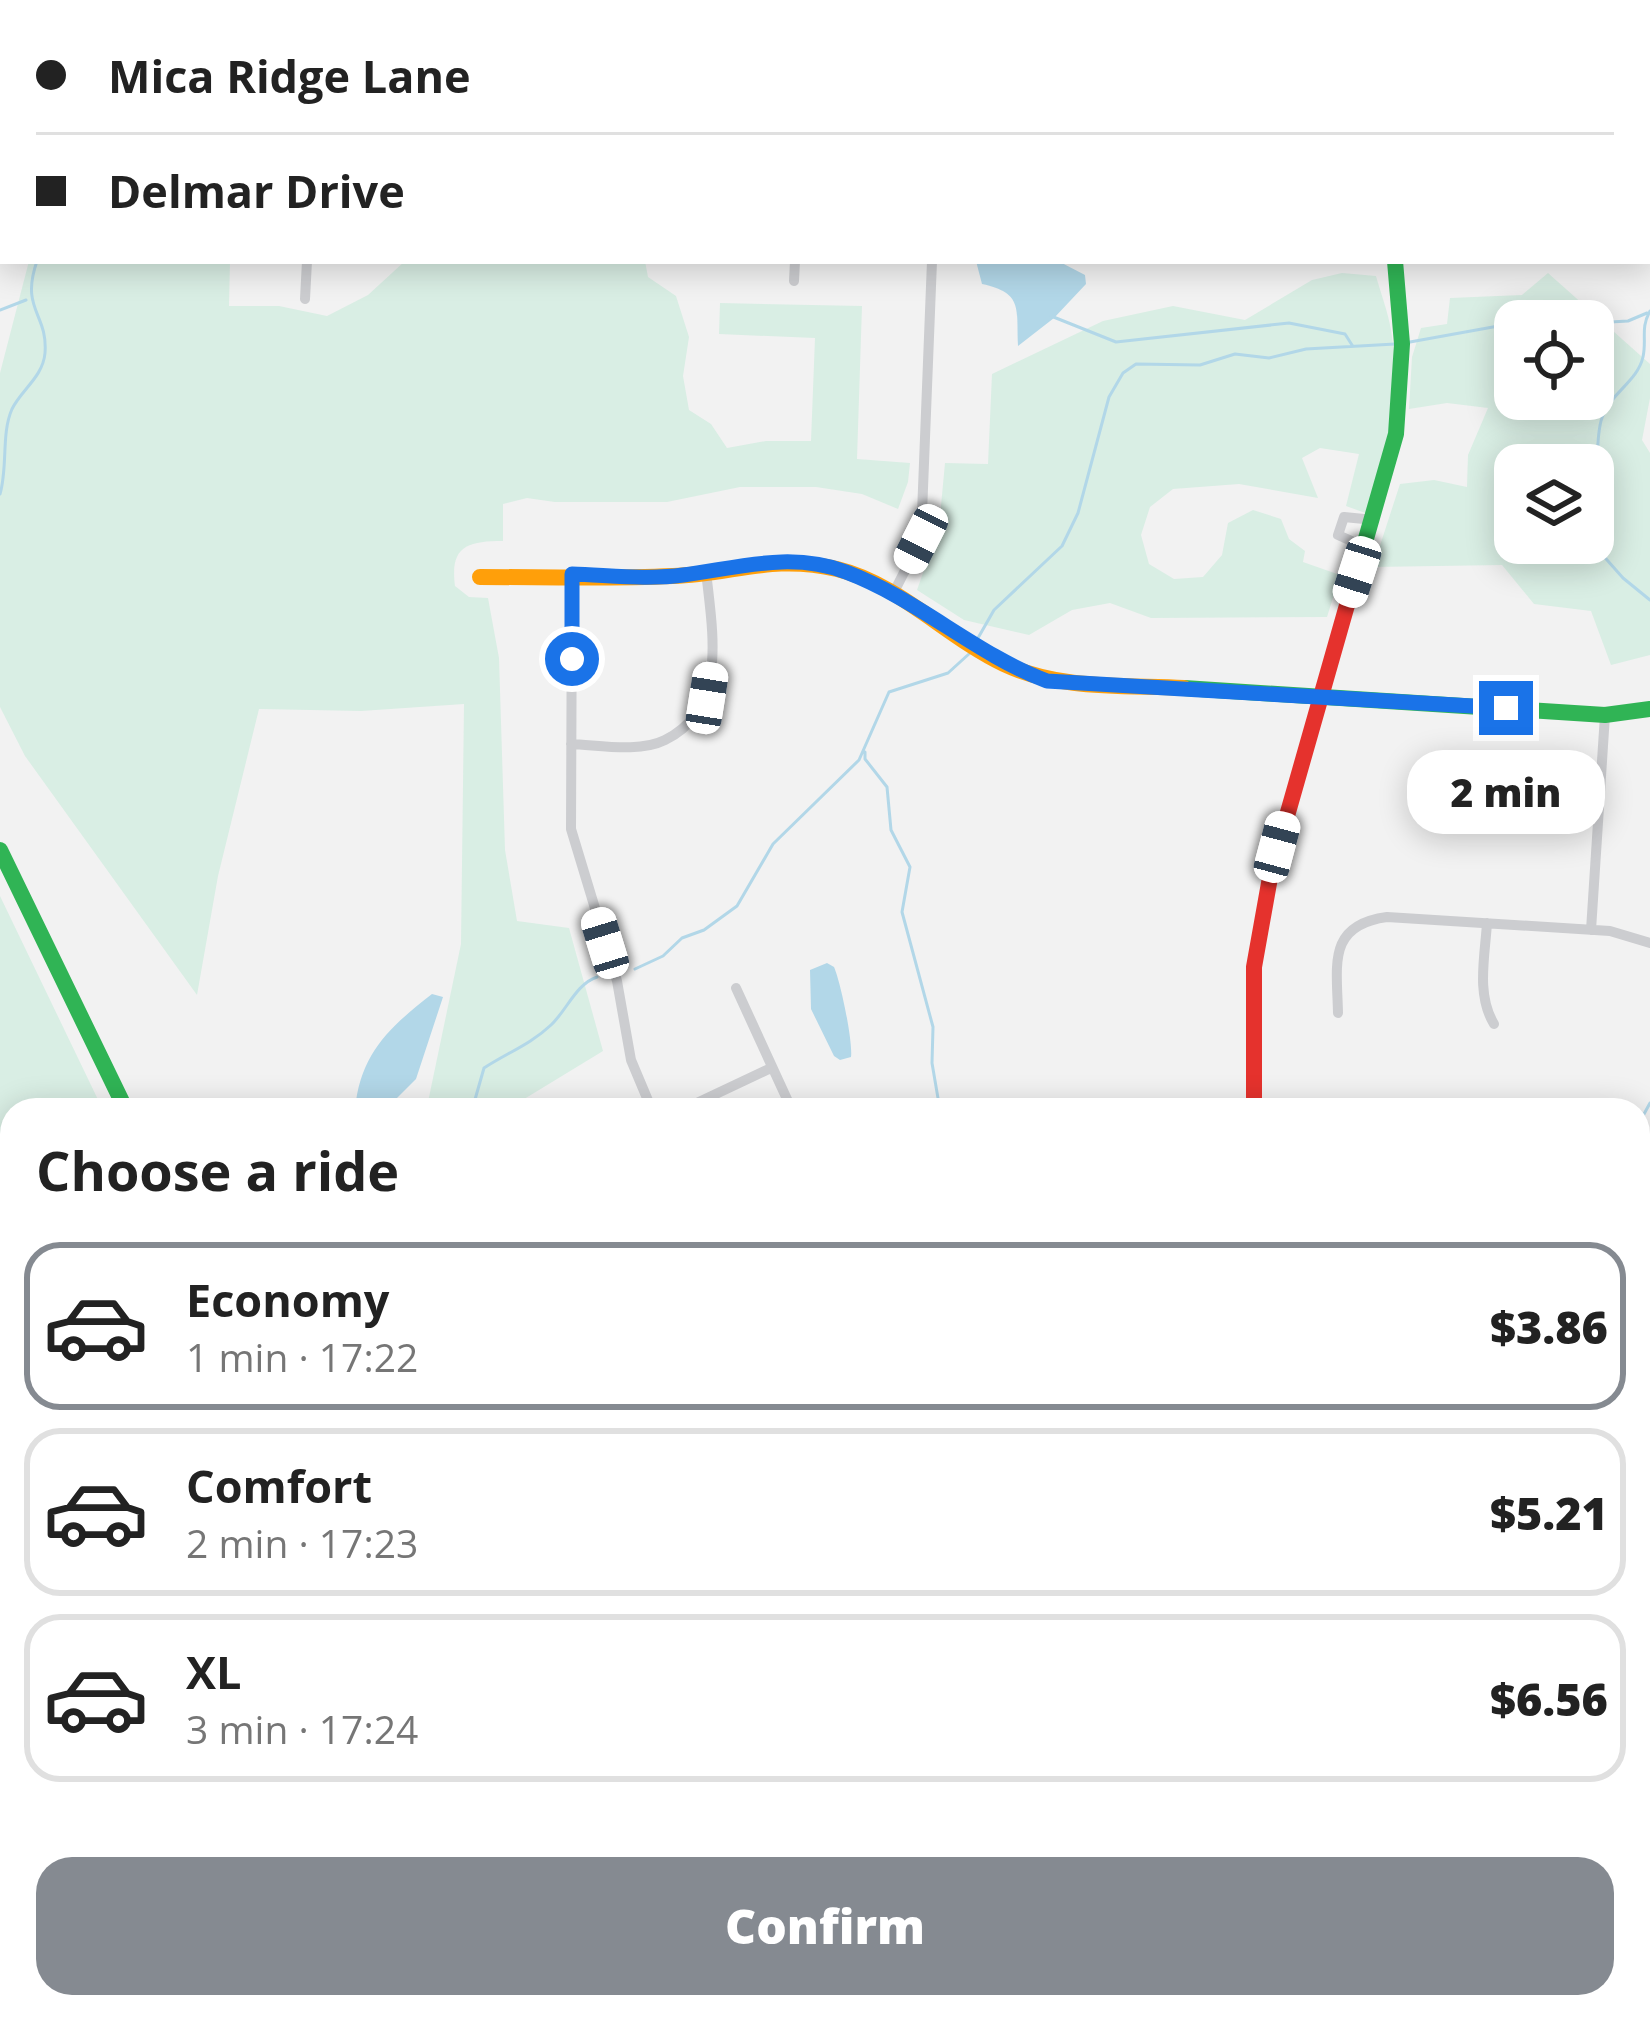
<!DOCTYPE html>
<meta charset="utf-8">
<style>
body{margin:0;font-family:"Open Sans",sans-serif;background:#f2f2f2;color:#222;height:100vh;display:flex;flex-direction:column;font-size:45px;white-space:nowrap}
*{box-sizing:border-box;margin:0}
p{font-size:39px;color:#767676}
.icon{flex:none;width:66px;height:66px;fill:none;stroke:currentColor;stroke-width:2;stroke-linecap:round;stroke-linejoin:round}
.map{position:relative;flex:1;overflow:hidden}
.details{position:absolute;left:0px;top:1098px;width:1650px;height:921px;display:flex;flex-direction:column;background:#fff;border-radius:36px 36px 0 0;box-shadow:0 6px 30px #0003}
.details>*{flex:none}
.banner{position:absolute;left:0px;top:0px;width:1650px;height:264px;box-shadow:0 6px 30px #0003;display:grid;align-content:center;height:264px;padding:0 36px;background:#fff}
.buttons{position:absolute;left:1494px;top:300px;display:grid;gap:24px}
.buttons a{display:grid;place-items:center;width:120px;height:120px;border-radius:24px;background:#fff;box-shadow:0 6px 30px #0003;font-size:60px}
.end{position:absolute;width:54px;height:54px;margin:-27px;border:15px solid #1a73e8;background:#fff;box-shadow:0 0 0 6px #fff}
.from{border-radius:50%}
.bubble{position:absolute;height:84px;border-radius:36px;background:#fff;box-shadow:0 6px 30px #0003;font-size:39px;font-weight:800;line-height:84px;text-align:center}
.car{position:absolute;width:36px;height:72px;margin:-36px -18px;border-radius:15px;box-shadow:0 0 9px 3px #0007;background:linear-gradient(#fff 24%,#345 0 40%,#fff 0 76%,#345 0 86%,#fff 0)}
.banner b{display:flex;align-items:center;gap:42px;height:114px;font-size:45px}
.banner b+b{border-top:3px solid #e0e0e0}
.banner i{width:30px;height:30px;background:#222}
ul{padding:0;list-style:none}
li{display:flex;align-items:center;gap:36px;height:168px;margin:0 24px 18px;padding:0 12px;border:6px solid #e0e0e0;border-radius:36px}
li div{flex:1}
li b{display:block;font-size:45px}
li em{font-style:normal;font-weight:800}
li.current{border-color:#858a91}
li>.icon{width:108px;height:108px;stroke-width:1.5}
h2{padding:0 36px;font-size:54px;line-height:144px}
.action{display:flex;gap:24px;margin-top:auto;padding:24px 36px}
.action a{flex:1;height:138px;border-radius:36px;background:#858a91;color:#fff;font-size:48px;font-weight:800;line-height:138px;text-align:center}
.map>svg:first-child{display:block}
</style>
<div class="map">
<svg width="1650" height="2018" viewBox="0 0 1650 2018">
<rect width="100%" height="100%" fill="#f2f2f2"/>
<path fill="#d9eee4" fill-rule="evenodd" d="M29,261H230L229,306H279L327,316L368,295L405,261H645L648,277L676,296L689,337L683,376L689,410L711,424L727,448L766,441H811L815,338L719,334L720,303L862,306L857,459L910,463L908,482L898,509L862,494L816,487H740L667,502H555L527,498L503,504V541C466,541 450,547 455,586L469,597L488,598L499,658L505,850L517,921L569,928L603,1051L516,1104L512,1110H417L428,1102L461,944L464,704L361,711L259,709L218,876L197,995L25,756L0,707V373Z
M1342,273L1376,276C1381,294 1388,312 1391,330C1401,390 1386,458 1368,514L1346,506L1359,454L1320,448L1302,458L1318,498L1239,484L1173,489L1150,507L1141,535L1149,564L1174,579L1203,577L1222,555L1228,523L1253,510L1281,519L1289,539L1305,551L1303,562L1340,575L1327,617L1151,618L1110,603L1072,610L1029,635L964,620L917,590L939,527L945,463L988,464L992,374L1103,321L1173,306L1245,320L1312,280Z
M1548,273L1650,364V398L1642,440L1650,453V655L1611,665L1591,611L1534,604L1502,565L1373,567L1400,484L1434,480L1467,487L1468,455L1488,408L1447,403L1409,409L1412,357L1421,328L1447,324L1450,298L1522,295ZM1515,321H1593V399H1515ZM1593,465V543H1515V465Z
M0,896L103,1110H12V1273L0,1276Z"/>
<path fill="#b2d7e8" d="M976,261H1058L1085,275L1086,284L1054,318L1018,346C1016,309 1024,293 982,284Z
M827,963L834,967C841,983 853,1042 851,1057L840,1060L834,1056L811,1009L810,970Z
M432,994L443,997L416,1079L385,1110H355C360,1053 390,1027 432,994Z"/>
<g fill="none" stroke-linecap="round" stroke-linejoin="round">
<path stroke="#b2d7e8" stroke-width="3" d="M157,3L159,0
M1647,247L1650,248
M0,310L26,300
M1051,316L1116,342L1289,323L1345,334L1352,345
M1529,321H1575
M1593,323L1628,321L1647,313
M1410,342L1515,323
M0,494C8,467 1,434 12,409C21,390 43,377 45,353C48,313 20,310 37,261
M1593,518C1602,487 1593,453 1601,421C1608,394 1637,383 1643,357C1647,339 1640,329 1650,311
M1592,543L1623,578L1650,600
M978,638L994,610L1062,546L1078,513L1109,397L1123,373L1136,364L1200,365L1235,354L1269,358L1306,349L1395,344
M865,752V759L887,787L891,830L910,867L902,912L933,1027L932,1063L940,1110
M635,969L663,956L682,938L704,930L737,906L773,844L859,760L889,692L948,673L970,653
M472,1110L484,1068C507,1053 531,1044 551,1025C567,1010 576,984 597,977
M1638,1125L1650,1103
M1638,1577L1650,1569"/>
<path stroke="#cccdd0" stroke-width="10" d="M317,3V0
M703,3L704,0
M946,3V0
M1647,87H1649
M794,281L795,261
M305,299L307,261
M1365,547L1338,535L1344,517L1374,520
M572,575L571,829L617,981L631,1060L652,1110
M893,594L921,539L932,261
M571,744C599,745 639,753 665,740C729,709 712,629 706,571
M1487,923C1485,956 1476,994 1494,1024
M1591,930L1605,715
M736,988L792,1110
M1338,1013C1337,965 1327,925 1387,917L1610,931L1650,943
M682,1110L771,1068
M1050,1110L1093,1103L1254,1105
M1638,1242H1650
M1638,1384L1650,1368
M0,1390L12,1384
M1638,1434L1650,1437
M0,1687L12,1713
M1638,2000L1650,2011
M312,2007L344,2018
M685,2007L704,2018
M1624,2007L1635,2018
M20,2018L21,2007
M234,2018V2007
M388,2018L393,2007"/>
<path stroke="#30b455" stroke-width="16" d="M1323,0L1324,3
M1361,556L1396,434L1402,344L1395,261
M1184,688L1605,715L1650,709
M0,850L126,1110
M1638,1909L1650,1897
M560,2007L566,2018
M1528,2018L1539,2007"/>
<path stroke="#ff9f0a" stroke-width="16" d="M480,577C544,577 609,579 673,576C734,574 772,554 837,569C899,584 947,637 1004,664C1059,690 1124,685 1184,688"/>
<path stroke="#e5322d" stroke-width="16" d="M1254,1110V967L1271,872L1361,556
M1036,2018L1041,2007"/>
</g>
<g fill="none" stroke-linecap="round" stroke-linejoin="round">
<path stroke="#1a73e8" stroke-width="15" d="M572,659V574C608,575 647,580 683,575C738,568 791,551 846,572C918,599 975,654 1047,681L1506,708"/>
</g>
</svg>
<div class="buttons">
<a><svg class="icon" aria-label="locate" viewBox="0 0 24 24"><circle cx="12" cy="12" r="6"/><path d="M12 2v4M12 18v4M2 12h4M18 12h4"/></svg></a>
<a><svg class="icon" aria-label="layers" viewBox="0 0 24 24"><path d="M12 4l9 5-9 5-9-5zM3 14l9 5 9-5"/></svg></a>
</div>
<i class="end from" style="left:572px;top:659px"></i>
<i class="end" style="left:1506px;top:708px"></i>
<div class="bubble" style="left:1407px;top:750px;width:198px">2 min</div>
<i class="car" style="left:921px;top:539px;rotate:207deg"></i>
<i class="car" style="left:1357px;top:572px;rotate:198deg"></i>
<i class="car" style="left:707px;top:698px;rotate:9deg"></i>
<i class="car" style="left:1277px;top:847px;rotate:15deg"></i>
<i class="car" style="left:605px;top:943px;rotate:343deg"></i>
<div class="banner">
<b><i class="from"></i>Mica Ridge Lane</b>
<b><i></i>Delmar Drive</b>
</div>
<section class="details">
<h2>Choose a ride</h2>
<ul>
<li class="current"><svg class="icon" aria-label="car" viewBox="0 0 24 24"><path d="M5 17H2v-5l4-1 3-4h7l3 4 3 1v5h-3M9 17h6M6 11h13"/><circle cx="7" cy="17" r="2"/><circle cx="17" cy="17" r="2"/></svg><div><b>Economy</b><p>1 min · 17:22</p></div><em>$3.86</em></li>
<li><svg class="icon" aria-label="car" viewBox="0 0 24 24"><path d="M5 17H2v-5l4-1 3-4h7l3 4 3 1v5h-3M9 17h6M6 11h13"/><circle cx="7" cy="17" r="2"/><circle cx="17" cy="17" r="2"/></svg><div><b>Comfort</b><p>2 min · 17:23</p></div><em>$5.21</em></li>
<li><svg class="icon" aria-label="car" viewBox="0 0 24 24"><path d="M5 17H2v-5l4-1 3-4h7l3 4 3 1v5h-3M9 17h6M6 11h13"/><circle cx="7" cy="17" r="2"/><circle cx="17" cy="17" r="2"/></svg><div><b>XL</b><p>3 min · 17:24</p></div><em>$6.56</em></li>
</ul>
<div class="action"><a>Confirm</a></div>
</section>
</div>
